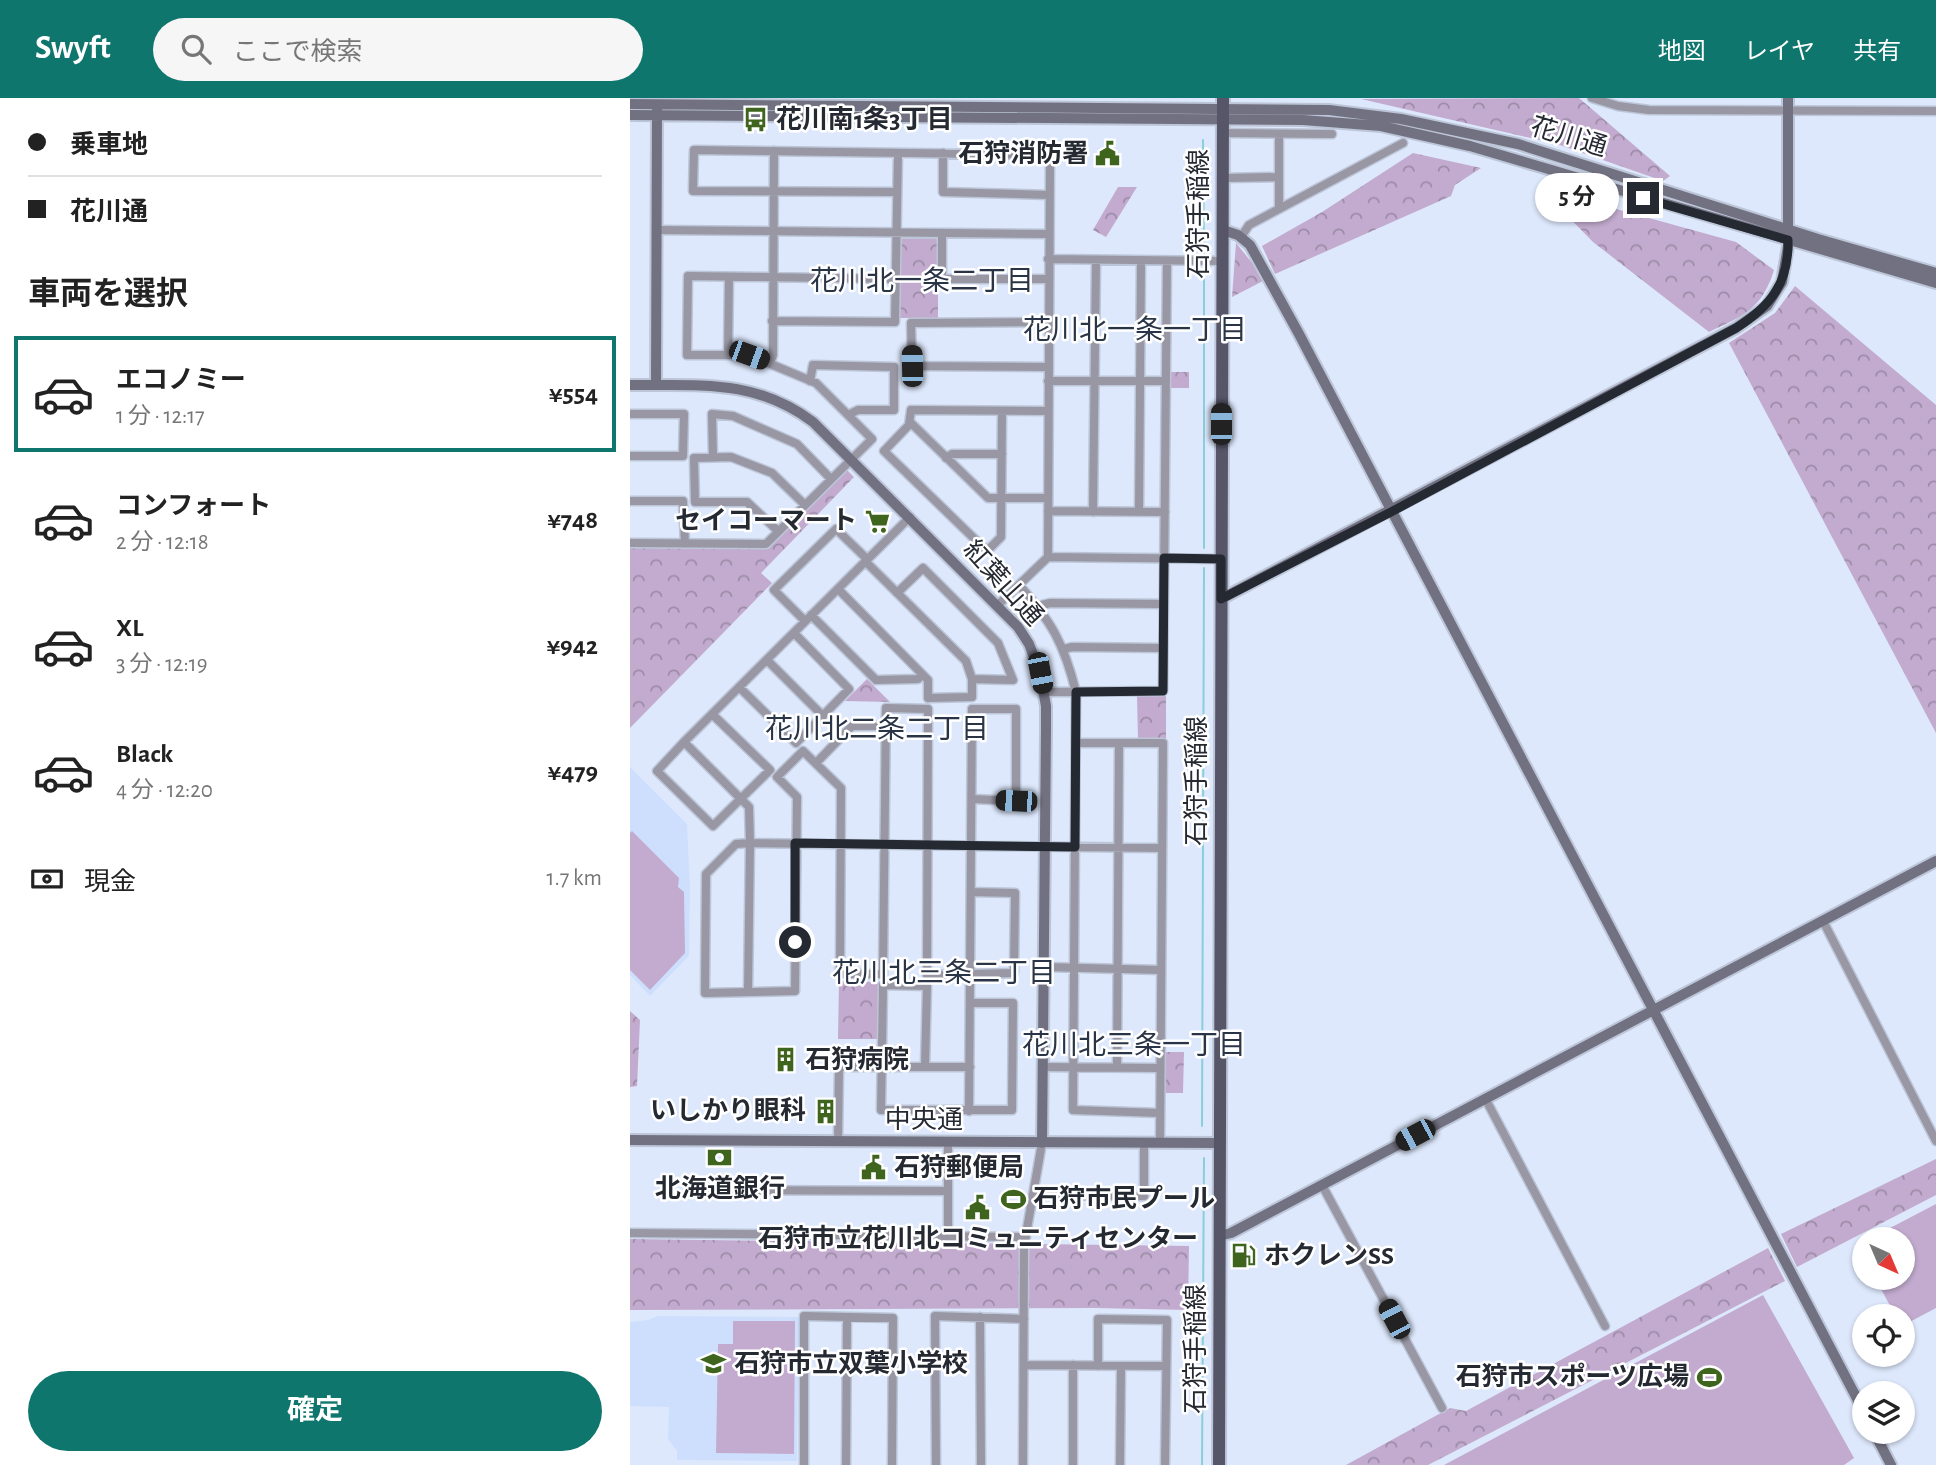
<!DOCTYPE html>
<html lang="ja">
<meta charset="utf-8">
<style>
body{margin:0;font-family:"Alegreya Sans","Noto Sans JP",sans-serif;background:#f6f6f6;color:#222;height:100vh;display:flex;flex-direction:column;font-size:26px;white-space:nowrap}
*{box-sizing:border-box;margin:0}
p{font-size:23px;color:#767676}
.icon{flex:none;width:38px;height:38px;fill:none;stroke:currentColor;stroke-width:2;stroke-linecap:round;stroke-linejoin:round}
.map{position:relative;flex:1;overflow:hidden}
.details{display:flex;flex-direction:column;background:#fff;width:630px}
.details>*{flex:none}
.banner{display:grid;align-content:center;height:154px;padding:0 28px;background:#fff}
.needle{width:46px;rotate:136deg}
.buttons{position:absolute;left:1222px;top:1129px;display:grid;gap:14px}
.buttons a{display:grid;place-items:center;width:63px;height:63px;border-radius:50%;background:#fff;box-shadow:0 2px 5px #0004;font-size:35px}
.end{position:absolute;width:32px;height:32px;margin:-16px;border:9px solid #242932;background:#fff;box-shadow:0 0 0 4px #fff}
.from{border-radius:50%}
.bubble{position:absolute;height:49px;border-radius:24px;background:#fff;box-shadow:0 2px 5px #0004;font-size:23px;font-weight:700;line-height:49px;text-align:center}
.car{position:absolute;width:21px;height:42px;margin:-21px -10px;border-radius:9px;box-shadow:0 0 5px 2px #0007;background:linear-gradient(#222 24%,#8ab4d8 0 40%,#222 0 76%,#8ab4d8 0 86%,#222 0)}
.banner b{display:flex;align-items:center;gap:24px;height:66px;font-size:26px}
.banner b+b{border-top:2px solid #e0e0e0}
.banner i{width:18px;height:18px;background:#222}
ul{padding:0;list-style:none}
li{display:flex;align-items:center;gap:21px;height:116px;margin:0 14px 10px;padding:0 14px;border:4px solid transparent;border-radius:0px}
li div{flex:1}
li b{display:block;font-size:26px}
li em{font-style:normal;font-weight:700}
li.on{border-color:#0f766e}
li>.icon{width:63px;height:63px;stroke-width:1.5}
h2{padding:0 28px;font-size:32px;line-height:84px}
.pay{display:flex;align-items:center;gap:18px;height:77px;padding:0 28px;font-size:26px}
.pay p{margin-inline-start:auto}
.button{display:flex;gap:14px;margin-top:auto;padding:14px 28px}
.button a{flex:1;height:80px;border-radius:42px;background:#0f766e;color:#fff;font-size:28px;font-weight:700;line-height:80px;text-align:center}
header{display:flex;align-items:center;gap:42px;box-sizing:border-box;height:98px;padding:0 35px;background:#0f766e;color:#fff}
header strong{font-size:33px}
nav{display:flex;gap:38px;margin-inline-start:auto;font-size:24px}
.search{width:490px;height:63px;background:#f6f6f6;display:flex;align-items:center;gap:18px;box-sizing:border-box;padding:0 24px;border-radius:38px;color:#767676;font-size:26px}
main{display:flex;flex:1;min-height:0}
.map>svg:first-child{display:block}
</style>
<header>
<strong>Swyft</strong>
<div class="search"><svg class="icon" aria-label="search" viewBox="0 0 24 24"><circle cx="10" cy="10" r="6"/><path d="M15 15l6 6"/></svg>ここで検索</div>
<nav><a>地図</a><a>レイヤ</a><a>共有</a></nav>
</header>
<main>
<section class="details">
<div class="banner">
<b><i class="from"></i>乗車地</b>
<b><i></i>花川通</b>
</div>
<h2>車両を選択</h2>
<ul>
<li class="on"><svg class="icon" aria-label="car" viewBox="0 0 24 24"><path d="M5 17H2v-5l4-1 3-4h7l3 4 3 1v5h-3M9 17h6M6 11h13"/><circle cx="7" cy="17" r="2"/><circle cx="17" cy="17" r="2"/></svg><div><b>エコノミー</b><p>1 分 · 12:17</p></div><em>¥554</em></li>
<li><svg class="icon" aria-label="car" viewBox="0 0 24 24"><path d="M5 17H2v-5l4-1 3-4h7l3 4 3 1v5h-3M9 17h6M6 11h13"/><circle cx="7" cy="17" r="2"/><circle cx="17" cy="17" r="2"/></svg><div><b>コンフォート</b><p>2 分 · 12:18</p></div><em>¥748</em></li>
<li><svg class="icon" aria-label="car" viewBox="0 0 24 24"><path d="M5 17H2v-5l4-1 3-4h7l3 4 3 1v5h-3M9 17h6M6 11h13"/><circle cx="7" cy="17" r="2"/><circle cx="17" cy="17" r="2"/></svg><div><b>XL</b><p>3 分 · 12:19</p></div><em>¥942</em></li>
<li><svg class="icon" aria-label="car" viewBox="0 0 24 24"><path d="M5 17H2v-5l4-1 3-4h7l3 4 3 1v5h-3M9 17h6M6 11h13"/><circle cx="7" cy="17" r="2"/><circle cx="17" cy="17" r="2"/></svg><div><b>Black</b><p>4 分 · 12:20</p></div><em>¥479</em></li>
</ul>
<div class="pay"><svg class="icon" aria-label="cash" viewBox="0 0 24 24"><path d="M3 7h18v10H3z"/><circle cx="12" cy="12" r="2"/></svg>現金<p>1.7 km</p></div>
<div class="button"><a>確定</a></div>
</section>
<div class="map">
<svg width="1306" height="1367" viewBox="0 0 1306 1367">
<defs>
<pattern id="forest-crowns" width="20" height="18" patternUnits="userSpaceOnUse" patternTransform="scale(1.75)"><rect width="20" height="18" fill="#c2abce"/><path d="M2 6a3 3 0 1 1 6 0M12 15a3 3 0 1 1 6 0" fill="none" stroke="#9d8ba8"/></pattern>
</defs>
<rect width="100%" height="100%" fill="#dde8fc"/>
<path fill="#cedffe" d="M0,669L57,726L60,789L59,858L20,898L0,877Z
M28,1218L169,1219L167,1363L47,1362V1353L38,1341L39,1309L0,1308V1224L18,1222Z"/>
<path fill="#c2abce" d="M2,733L49,780L48,789L54,794L55,855L20,892L0,872V735Z
M1306,1106V1210L1272,1228V1218H1259L1264,1215L1245,1180H1272V1141H1239Z
M1133,1197L1224,1360L1214,1367H814Z
M103,1223H165L164,1356L86,1355L88,1246H103Z"/>
<path fill="url(#forest-crowns)" d="M949,0L1040,78L1033,83L927,46L731,1Z
M783,55L851,70L825,87L821,98L645,176L632,148L692,114Z
M488,89H507L476,139L463,132Z
M910,90L1106,144L1144,172C1132,211 1113,218 1079,234L963,144Z
M306,140L308,143V220H269L270,143L272,141Z
M606,145L623,166L633,183L602,199Z
M1165,188L1306,307V635L1099,245L1145,215Z
M539,274H559V290H541Z
M217,372L224,379L131,475L142,485L0,630V450H139Z
M237,581L260,604L215,603Z
M507,598H536V641H508Z
M209,883L249,884L248,941H208Z
M0,913L10,922L7,988L0,989Z
M533,954H554L553,995H534Z
M1306,1061V1097L1167,1169L1151,1136Z
M0,1141L559,1148L558,1212L466,1210L0,1212Z
M1138,1150L1155,1183L798,1367H716L820,1310L836,1313Z"/>
<g fill="none" stroke-linecap="round" stroke-linejoin="round">
<path stroke="#89cedb" stroke-width="2" d="M573,42L574,160
M574,166V450
M572,1028L574,470
M572,1367L574,1060"/>
<defs>
<path id="street" d="M962,0L988,8L1019,12L1306,13
M592,35L702,36
M313,55V94L419,97
M593,80L649,79
M266,94L63,93L64,52L420,57L418,459
M649,111V36
M26,132L419,136
M312,135V181H418
M611,139L619,127L773,45
M418,161L592,163
M142,223L265,224L268,55
M98,257L99,179
M140,265L143,257L144,53
M418,269L282,268L281,225L418,224
M180,283L183,267L264,269V312H228L218,317
M418,283H536
M372,313L371,439L357,453L254,353L279,327L281,312L418,313
M0,316H54L53,358H0
M280,324L358,400H418
M83,359L82,316L103,318L167,346L201,381
M316,360L322,356H372
M0,403H53L55,446
M418,413L535,414
M463,414L466,162
M509,414L511,163
M280,419L54,644L119,709L120,745L532,750
M148,433L117,404H65L64,360L101,359L142,375L175,407
M0,445L136,446L242,341L186,285L119,257H57L58,178L266,181
M389,487C422,524 434,546 446,594L443,1012L530,1015
M208,491L298,582V600L342,599V581L336,563L235,463
M267,495L293,470L368,545L383,582L342,581
M368,507L418,459L591,461
M408,508L420,505L534,506
M181,517L246,582L288,581L292,576
M175,523L144,492L206,431L237,461
M434,551L442,549L533,550
M137,562L193,618
M109,589L166,645L219,591L164,535
M414,594L533,593L537,163
M54,644L27,673L83,728L140,672L82,616
M446,645H533L530,1044
M186,665L222,628H256
M1193,823L1306,1043
M415,869L531,872
M118,894L120,745L106,746L76,776L75,895L165,893L167,699L147,679L173,653L211,690L210,876H253L256,610L298,611L297,877L384,875L385,795L341,794
M295,969L297,888L253,887L251,1012H382L383,905H340
M413,969L530,970
M487,969L489,645
M855,1000L975,1228
M339,1013L342,611H386V703L342,701
M208,1044L209,969H340
M692,1087L812,1310
M75,1092L318,1093
M403,1097L514,1098V1044
M0,1135L396,1139
M318,1138V1044
M350,1219L351,1367
M394,1267L536,1268
M468,1268V1221L537,1222L535,1367
M174,1367V1218L263,1220L262,1367
M216,1367L217,1219
M306,1367L305,1218L394,1221
M393,1367L394,1148L412,1045
M443,1367V1267
M490,1367L491,1268"/>
<path id="secondary" d="M0,6L699,12L771,21L888,46L1188,141L1306,175
M0,17L673,22L751,28L840,48L1306,185
M593,132L608,137L620,147L669,236L1234,1314
M0,287C69,288 124,280 183,324L388,529L399,546L410,575L416,608V632L412,1045
M26,287L27,10
M591,501L1106,230L1137,208L1152,184L1158,148V0
M0,1042L588,1045
M589,1138L601,1135L1306,763
M1244,1334L1261,1367"/>
<path id="primary" d="M589,1367L593,0"/>
</defs>
<use href="#street" stroke="#bcc6d8" stroke-width="11"/>
<use href="#secondary" stroke="#bcc6d8" stroke-width="14"/>
<use href="#primary" stroke="#bcc6d8" stroke-width="16"/>
<use href="#street" stroke="#9897a3" stroke-width="8"/>
<use href="#secondary" stroke="#727181" stroke-width="10"/>
<use href="#primary" stroke="#575669" stroke-width="12"/>
</g>
<g fill="none" stroke-linecap="round" stroke-linejoin="round">
<path stroke="#242932" stroke-width="9" d="M165,844V745L445,749L446,594L533,593L534,460L591,461V501L761,414L1106,230C1141,208 1159,185 1158,142L1013,100"/>
</g>
<defs>
<symbol id="bus-bare" viewBox="-9 -9 18 18"><path d="M-5-6H5V4H4V6H2V4H-2V6H-4V4H-5ZM-3.5-4V0h7V-4ZM-3.5 1.2v1.5H-2V1.2ZM2 1.2v1.5H3.5V1.2Z" fill="#3e641e" stroke="#fff" stroke-width="2.5" paint-order="stroke"/></symbol>
<symbol id="civic-bare" viewBox="-9 -9 18 18"><path d="M-.6-6.5H3V-4.5H.6V-3L4-1V1h2V6H-6V1h2V-1L-.6-3ZM-1.2 2.5V6h2.4V2.5Z" fill="#3e641e" stroke="#fff" stroke-width="2.5" paint-order="stroke"/></symbol>
<symbol id="supermarket-bare" viewBox="-9 -9 18 18"><path d="M-6-5.5h2.5l.6 2H6L4.5 2H-2.5L-4.4-4H-6ZM-1.5 3.2a1.3 1.3 0 1 0 .1 0ZM3 3.2a1.3 1.3 0 1 0 .1 0Z" fill="#3e641e" stroke="#fff" stroke-width="2.5" paint-order="stroke"/></symbol>
<symbol id="building-bare" viewBox="-9 -9 18 18"><path d="M-4-6H4V6H1V3H-1V6H-4ZM-2.5-4.3h1.7v1.8h-1.7ZM.8-4.3h1.7v1.8H.8ZM-2.5-1h1.7V.8h-1.7ZM.8-1h1.7V.8H.8Z" fill="#3e641e" stroke="#fff" stroke-width="2.5" paint-order="stroke"/></symbol>
<symbol id="bank-bare" viewBox="-9 -9 18 18"><path d="M-6-4H6V4H-6ZM0-2.3a2.3 2.3 0 1 0 0 4.6a2.3 2.3 0 1 0 0-4.6Z" fill="#3e641e" stroke="#fff" stroke-width="2.5" paint-order="stroke"/></symbol>
<symbol id="stadium-bare" viewBox="-9 -9 18 18"><path d="M0-5a6.5 5 0 1 0 0 10a6.5 5 0 1 0 0-10ZM-3.5-1.8h7v3.6h-7Z" fill="#3e641e" stroke="#fff" stroke-width="2.5" paint-order="stroke"/></symbol>
<symbol id="fuel-bare" viewBox="-9 -9 18 18"><path d="M-5.5-6h7V0h2V4h1.3V-2.5L3-4.5l.8-.8L6-3V5H2.5V1h-1V6h-7ZM-4.2-4.7v3.2H.2V-4.7Z" fill="#3e641e" stroke="#fff" stroke-width="2.5" paint-order="stroke"/></symbol>
<symbol id="school-bare" viewBox="-9 -9 18 18"><path d="M0-5L7-2L0 1L-7-2ZM-4 1L0 2.5L4 1V4Q0 6-4 4Z" fill="#3e641e" stroke="#fff" stroke-width="2.5" paint-order="stroke"/></symbol>
</defs>
<g fill-rule="evenodd">
<use href="#bus-bare" x="108" y="4" width="35" height="35"/>
<use href="#civic-bare" x="460" y="38" width="35" height="35"/>
<use href="#supermarket-bare" x="230" y="406" width="35" height="35"/>
<use href="#building-bare" x="138" y="944" width="35" height="35"/>
<use href="#building-bare" x="178" y="996" width="35" height="35"/>
<use href="#bank-bare" x="72" y="1042" width="35" height="35"/>
<use href="#civic-bare" x="226" y="1052" width="35" height="35"/>
<use href="#stadium-bare" x="366" y="1084" width="35" height="35"/>
<use href="#civic-bare" x="330" y="1092" width="35" height="35"/>
<use href="#fuel-bare" x="596" y="1140" width="35" height="35"/>
<use href="#school-bare" x="66" y="1248" width="35" height="35"/>
<use href="#stadium-bare" x="1062" y="1262" width="35" height="35"/>
</g>
<g text-anchor="middle" dominant-baseline="central" stroke-width="5" stroke-linejoin="round" paint-order="stroke">
<g font-size="26" font-weight="bold" fill="#242932" stroke="#fff" text-anchor="start">
<text x="146" y="22">花川南1条3丁目</text>
<text x="458" y="56" text-anchor="end">石狩消防署</text>
<text x="227" y="423" text-anchor="end">セイコーマート</text>
<text x="175" y="962">石狩病院</text>
<text x="176" y="1013" text-anchor="end">いしかり眼科</text>
<text x="264" y="1070">石狩郵便局</text>
<text x="90" y="1091" text-anchor="middle">北海道銀行</text>
<text x="403" y="1101">石狩市民プール</text>
<text x="348" y="1141" text-anchor="middle">石狩市立花川北コミュニティセンター</text>
<text x="634" y="1158">ホクレンSS</text>
<text x="104" y="1266">石狩市立双葉小学校</text>
<text x="1059" y="1279" text-anchor="end">石狩市スポーツ広場</text>
</g>
<g font-size="26" fill="#242932" stroke="#fff">
<text transform="translate(939 39) rotate(17)">花川通</text>
<text transform="translate(569 116) rotate(-90)">石狩手稲線</text>
<text transform="translate(373 485) rotate(48)">紅葉山通</text>
<text transform="translate(567 683) rotate(-90)">石狩手稲線</text>
<text x="294" y="1022">中央通</text>
<text transform="translate(566 1251) rotate(-90)">石狩手稲線</text>
</g>
<g font-size="28" fill="#2a3447" stroke="#fff">
<text x="292" y="184">花川北一条二丁目</text>
<text x="505" y="233">花川北一条一丁目</text>
<text x="247" y="632">花川北二条二丁目</text>
<text x="314" y="876">花川北三条二丁目</text>
<text x="504" y="948">花川北三条一丁目</text>
</g>
</g>
</svg>
<div class="buttons">
<a><svg class="needle" viewBox="-14 -14 28 28"><path d="M0-13l5 13h-10z" fill="#e53935"/><path d="M0 13l5-13h-10z" fill="#767676"/></svg></a>
<a><svg class="icon" aria-label="locate" viewBox="0 0 24 24"><circle cx="12" cy="12" r="6"/><path d="M12 2v4M12 18v4M2 12h4M18 12h4"/></svg></a>
<a><svg class="icon" aria-label="layers" viewBox="0 0 24 24"><path d="M12 4l9 5-9 5-9-5zM3 14l9 5 9-5"/></svg></a>
</div>
<i class="end from" style="left:165px;top:844px"></i>
<i class="end" style="left:1013px;top:100px"></i>
<div class="bubble" style="left:905px;top:75px;width:84px">5 分</div>
<i class="car" style="left:119px;top:257px;rotate:110deg"></i>
<i class="car" style="left:282px;top:268px;rotate:359deg"></i>
<i class="car" style="left:591px;top:326px;rotate:0deg"></i>
<i class="car" style="left:410px;top:575px;rotate:169deg"></i>
<i class="car" style="left:386px;top:703px;rotate:272deg"></i>
<i class="car" style="left:785px;top:1037px;rotate:242deg"></i>
<i class="car" style="left:764px;top:1221px;rotate:332deg"></i>
</div>
</main>
